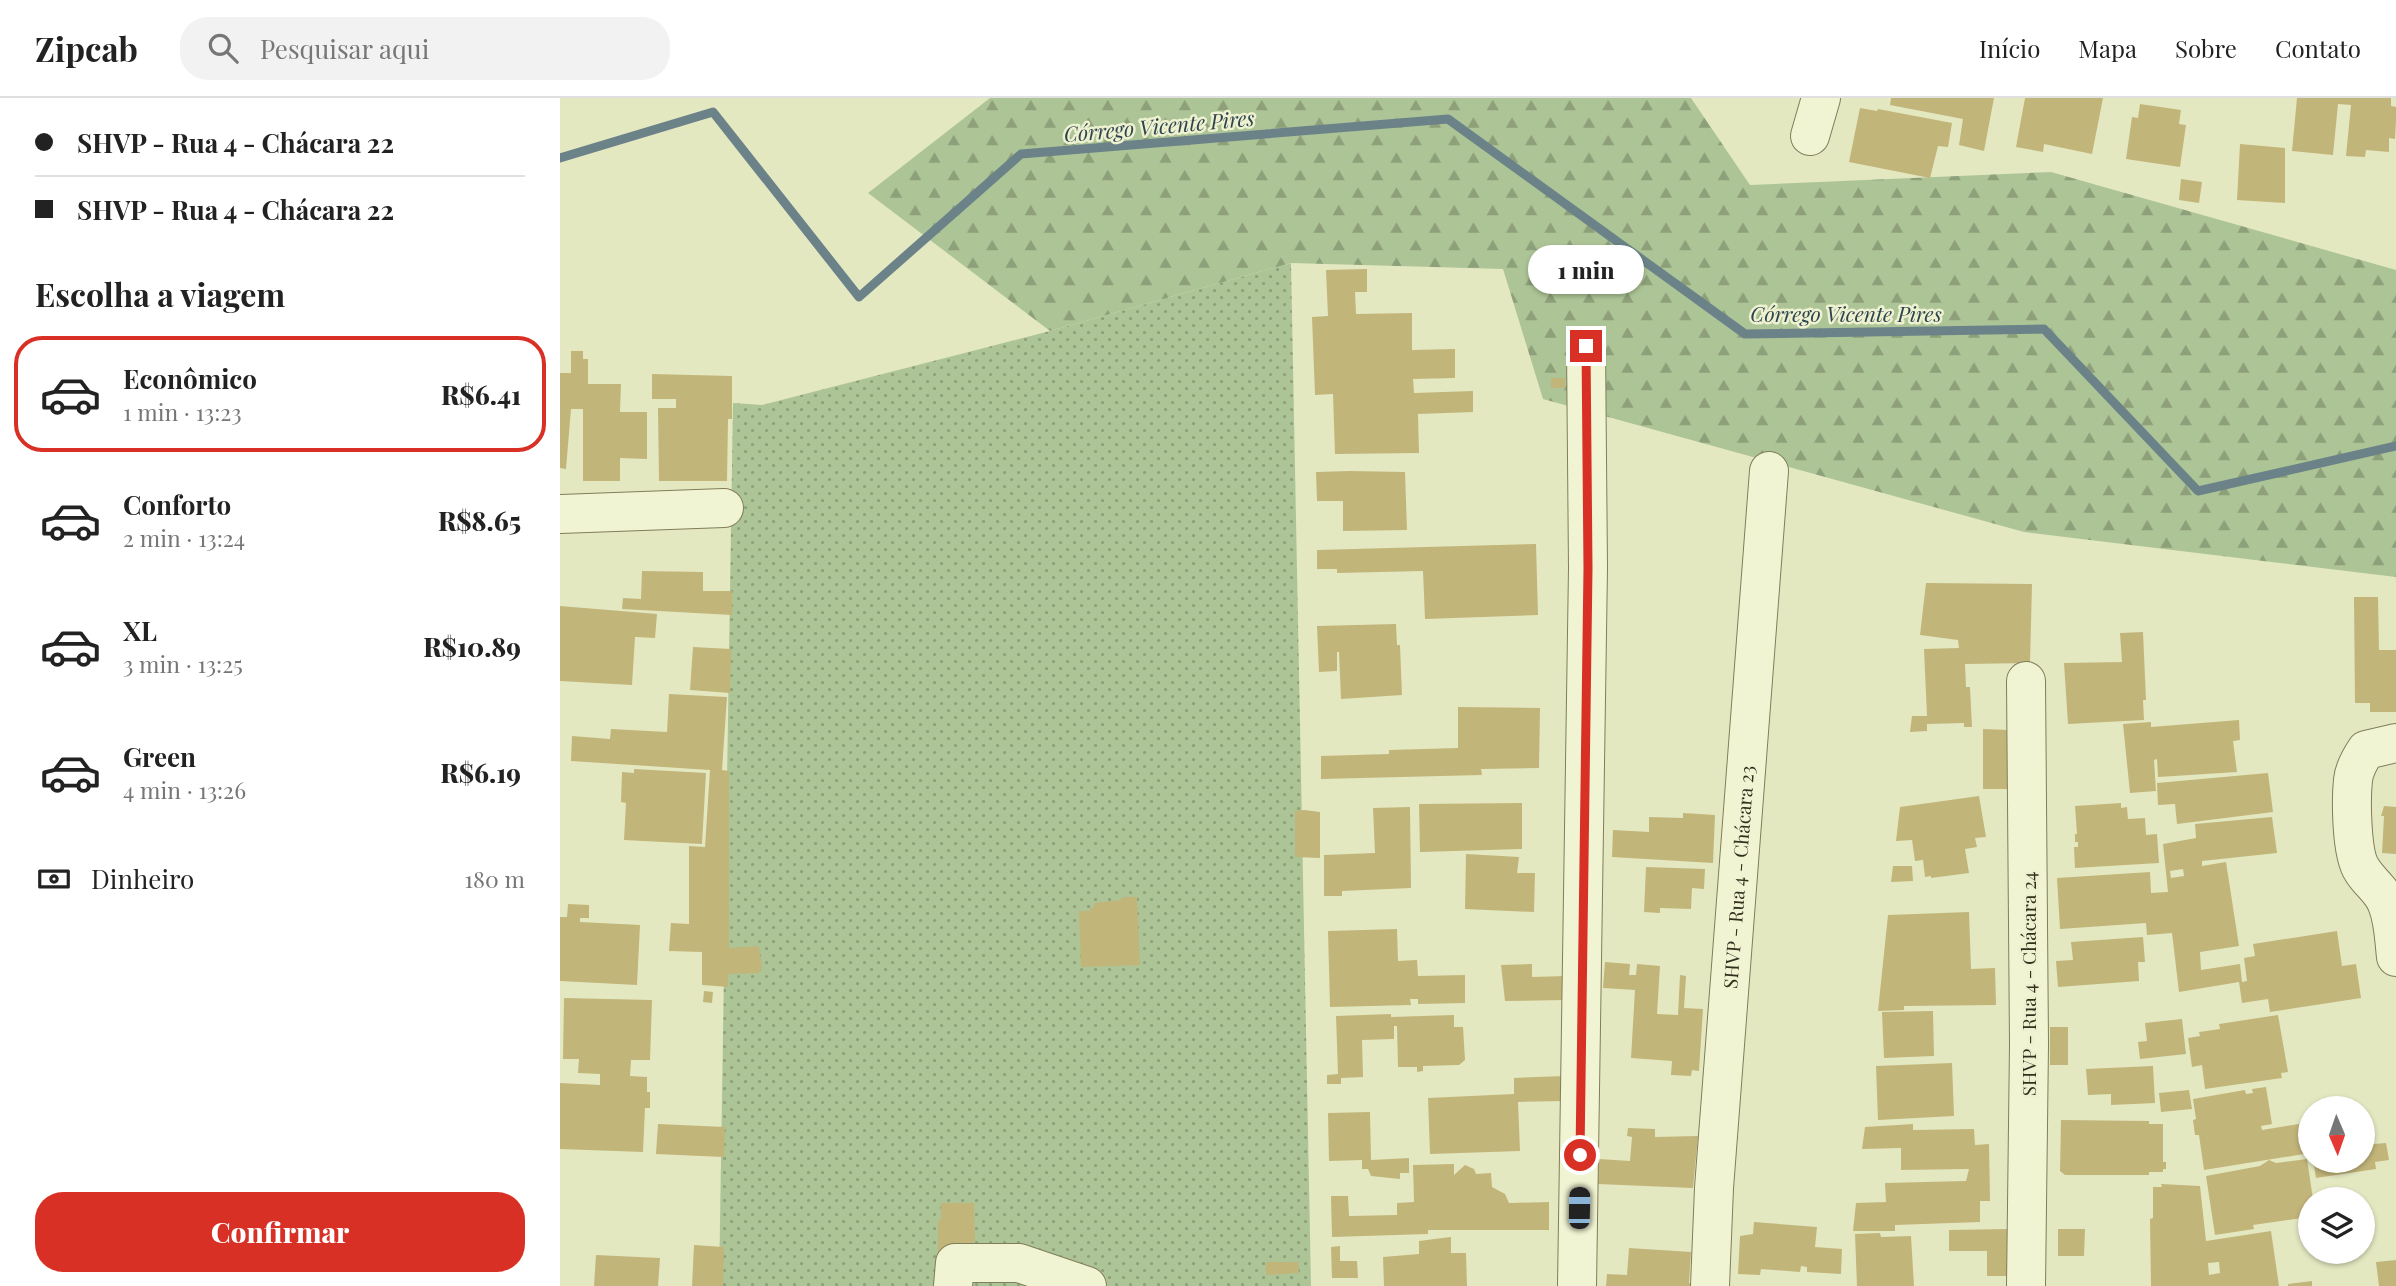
<!DOCTYPE html>
<html lang="pt">
<meta charset="utf-8">
<style>
body{margin:0;font-family:"Playfair Display",serif;background:#f2f2f2;color:#222;height:100vh;display:flex;flex-direction:column;font-size:26px;white-space:nowrap}
*{box-sizing:border-box;margin:0}
p{font-size:23px;color:#767676}
.icon{flex:none;width:38px;height:38px;fill:none;stroke:currentColor;stroke-width:2;stroke-linecap:round;stroke-linejoin:round}
.map{position:relative;flex:1;overflow:hidden}
.sheet{display:flex;flex-direction:column;background:#fff;width:560px}
.sheet>*{flex:none}
.guide{display:grid;align-content:center;height:154px;padding:0 35px;background:#fff}
.needle{width:46px;rotate:178deg}
.controls{position:absolute;left:1738px;top:998px;display:grid;gap:14px}
.controls a{display:grid;place-items:center;width:77px;height:77px;border-radius:50%;background:#fff;box-shadow:0 2px 5px #0004;font-size:35px}
.end{position:absolute;width:32px;height:32px;margin:-16px;border:9px solid #d93025;background:#fff;box-shadow:0 0 0 4px #fff}
.from{border-radius:50%}
.bubble{position:absolute;height:49px;border-radius:24px;background:#fff;box-shadow:0 2px 5px #0004;font-size:23px;font-weight:800;line-height:49px;text-align:center}
.car{position:absolute;width:21px;height:42px;margin:-21px -10px;border-radius:9px;box-shadow:0 0 5px 2px #0007;background:linear-gradient(#222 24%,#8ab4d8 0 40%,#222 0 76%,#8ab4d8 0 86%,#222 0)}
.guide b{display:flex;align-items:center;gap:24px;height:66px;font-size:26px}
.guide b+b{border-top:2px solid #e0e0e0}
.guide i{width:18px;height:18px;background:#222}
ul{padding:0;list-style:none}
li{display:flex;align-items:center;gap:21px;height:116px;margin:0 14px 10px;padding:0 21px;border:4px solid transparent;border-radius:28px}
li div{flex:1}
li b{display:block;font-size:26px}
li em{font-style:normal;font-weight:800}
li.active{border-color:#d93025}
li>.icon{width:63px;height:63px;stroke-width:1.5}
h2{padding:0 35px;font-size:32px;line-height:84px}
.pay{display:flex;align-items:center;gap:18px;height:77px;padding:0 35px;font-size:26px}
.pay p{margin-inline-start:auto}
.cta{display:flex;gap:14px;margin-top:auto;padding:14px 35px}
.cta a{flex:1;height:80px;border-radius:28px;background:#d93025;color:#fff;font-size:28px;font-weight:800;line-height:80px;text-align:center}
header{display:flex;align-items:center;gap:42px;box-sizing:border-box;height:98px;padding:0 35px;background:#fff;border-bottom:2px solid #e0e0e0}
header strong{font-size:33px}
nav{display:flex;gap:38px;margin-inline-start:auto;font-size:24px}
.search{width:490px;height:63px;background:#f2f2f2;display:flex;align-items:center;gap:18px;box-sizing:border-box;padding:0 24px;border-radius:28px;color:#767676;font-size:26px}
main{display:flex;flex:1;min-height:0}
.map>svg:first-child{display:block}
</style>
<header>
<strong>Zipcab</strong>
<div class="search"><svg class="icon" aria-label="search" viewBox="0 0 24 24"><circle cx="10" cy="10" r="6"/><path d="M15 15l6 6"/></svg>Pesquisar aqui</div>
<nav><a>Início</a><a>Mapa</a><a>Sobre</a><a>Contato</a></nav>
</header>
<main>
<section class="sheet">
<div class="guide">
<b><i class="from"></i>SHVP - Rua 4 - Chácara 22</b>
<b><i></i>SHVP - Rua 4 - Chácara 22</b>
</div>
<h2>Escolha a viagem</h2>
<ul>
<li class="active"><svg class="icon" aria-label="car" viewBox="0 0 24 24"><path d="M5 17H2v-5l4-1 3-4h7l3 4 3 1v5h-3M9 17h6M6 11h13"/><circle cx="7" cy="17" r="2"/><circle cx="17" cy="17" r="2"/></svg><div><b>Econômico</b><p>1 min · 13:23</p></div><em>R$6.41</em></li>
<li><svg class="icon" aria-label="car" viewBox="0 0 24 24"><path d="M5 17H2v-5l4-1 3-4h7l3 4 3 1v5h-3M9 17h6M6 11h13"/><circle cx="7" cy="17" r="2"/><circle cx="17" cy="17" r="2"/></svg><div><b>Conforto</b><p>2 min · 13:24</p></div><em>R$8.65</em></li>
<li><svg class="icon" aria-label="car" viewBox="0 0 24 24"><path d="M5 17H2v-5l4-1 3-4h7l3 4 3 1v5h-3M9 17h6M6 11h13"/><circle cx="7" cy="17" r="2"/><circle cx="17" cy="17" r="2"/></svg><div><b>XL</b><p>3 min · 13:25</p></div><em>R$10.89</em></li>
<li><svg class="icon" aria-label="car" viewBox="0 0 24 24"><path d="M5 17H2v-5l4-1 3-4h7l3 4 3 1v5h-3M9 17h6M6 11h13"/><circle cx="7" cy="17" r="2"/><circle cx="17" cy="17" r="2"/></svg><div><b>Green</b><p>4 min · 13:26</p></div><em>R$6.19</em></li>
</ul>
<div class="pay"><svg class="icon" aria-label="cash" viewBox="0 0 24 24"><path d="M3 7h18v10H3z"/><circle cx="12" cy="12" r="2"/></svg>Dinheiro<p>180 m</p></div>
<div class="cta"><a>Confirmar</a></div>
</section>
<div class="map">
<svg width="1836" height="1188" viewBox="0 0 1836 1188">
<defs>
<pattern id="grass-dots" width="8" height="8" patternUnits="userSpaceOnUse" patternTransform="scale(1.75)"><rect width="8" height="8" fill="#adc596"/><path d="M2 2h.1M6 6h.1" fill="none" stroke="#8da07a" stroke-width="1.8" stroke-linecap="round"/></pattern>
<pattern id="forest-firs" width="22" height="20" patternUnits="userSpaceOnUse" patternTransform="scale(1.75)"><rect width="22" height="20" fill="#adc596"/><path d="M5 1l3.5 6h-7zM16 11l3.5 6h-7z" fill="#8da07a"/></pattern>
</defs>
<rect width="100%" height="100%" fill="#e4e8c1"/>
<path fill="url(#grass-dots)" d="M731,165L751,1188H159L173,305L202,307L490,233Z"/>
<path fill="url(#forest-firs)" d="M430,0H1131L1190,87L1491,74L1836,172V479L1464,434L983,301L943,171L731,165L490,233L308,95Z"/>
<g fill="none" stroke-linecap="round" stroke-linejoin="round">
<path stroke="#6b8388" stroke-width="9" d="M0,60L153,14L299,199L461,56L888,21L1185,236L1484,231L1638,393L1836,348"/>
</g>
<path fill="#c2b57a" fill-rule="evenodd" d="M1331,0H1434L1424,53L1399,47L1403,21L1330,7Z
M1465,0H1543L1532,56L1484,46L1483,54L1456,49Z
M1737,0H1831V8L1836,9V22L1835,41L1829,40V54L1806,52L1805,59L1786,58L1791,7L1778,6L1773,57L1732,53Z
M1580,6L1621,12L1619,26L1626,27L1620,69L1566,61L1572,19L1578,20Z
M1300,10L1317,13L1318,11L1392,25L1388,49L1378,48L1370,80L1289,64Z
M1680,46L1725,50V105L1677,102Z
M1621,81L1642,84L1639,105L1619,102Z
M807,171V194H795L796,216L852,215V252L895,251V280L853,281L854,295L913,293V314L858,316L859,355L775,356L773,296L755,297L752,219L768,218L766,172Z
M11,253H23V261H28V286H61L60,314H87V361L60,360V383H23V311H11L6,371L0,370V275H11Z
M92,276L172,278V321H168L167,383H99L98,310H116V301H92Z
M991,280H1005V290H991Z
M790,373L845,374L847,432L783,433V403H757L756,374Z
M976,446L978,517L865,521L863,473L777,475V471H757V452Z
M82,473L143,474V493H172V517L62,511L63,500L81,501Z
M1366,485L1472,486L1470,565L1405,566L1406,589H1410L1412,629H1404V625L1367,626V633L1350,634L1352,618H1367L1364,551L1399,550L1398,542L1360,537Z
M1794,499H1818L1819,552H1836V614H1810V605H1795Z
M0,508L97,516L95,540L75,539L72,587L0,583Z
M836,526L837,547H840L842,597L781,601L779,554H777V573L759,574L757,528Z
M1583,534L1586,602H1583L1584,622L1508,626L1504,565L1562,564L1560,535Z
M133,549L171,551L170,595L130,592Z
M109,596L167,599L162,672L169,673V850L199,848L202,870L199,875L168,876V889L142,887V854L109,853L111,825L129,826V748L145,749L150,672L11,663L12,638L50,641L51,631L107,634Z
M898,609L980,610L979,670L921,671L922,677L761,681V658L829,656V652L898,650Z
M1679,622L1680,642L1673,643L1677,674L1598,679L1597,661L1594,662L1596,693L1570,695L1563,626L1591,624V629Z
M1423,631L1449,632V691H1423Z
M74,671L146,675L142,746L64,742L66,705L61,704L62,674L74,675Z
M1708,675L1713,714L1617,726L1615,706L1598,707L1597,685Z
M1419,698L1426,739L1415,740L1417,749L1405,751L1409,775L1371,780V778L1365,779L1363,762L1355,763L1352,742L1336,743L1340,709Z
M962,705V751L860,754L859,706Z
M1561,705V710L1567,709L1568,721L1585,720L1586,737L1597,736L1599,765L1515,770L1514,749H1518V744H1515V736H1517L1515,708Z
M1824,708L1836,709V756L1822,755L1824,718H1821Z
M850,709L851,790L782,793V798H764V757L815,755L813,710Z
M744,712L760,714V760L735,759V713Z
M1123,715L1155,717L1153,765L1052,759L1053,732L1089,734V719L1123,720Z
M1712,719L1717,755L1642,763V768L1666,764L1679,848L1640,854L1641,872L1680,866L1682,884L1687,883L1684,860L1695,858L1693,846L1777,833L1782,868L1796,866L1801,900L1710,914L1708,901L1682,905L1679,884L1619,894L1612,835L1587,837L1586,825L1500,831L1497,780L1590,774L1591,795L1608,794L1603,746L1636,740L1635,726ZM1623,771L1624,778L1611,780L1610,773Z
M906,756L959,759L957,775H975L974,814L905,811Z
M1333,768H1352L1353,783L1331,784Z
M1086,769L1145,771L1144,791L1132,790L1131,811L1100,810V815L1084,814Z
M563,799H577L580,867L521,869L519,813H530V810H534V805L560,802Z
M8,806L29,807V820H20V824L80,827L77,887L0,883V819H7Z
M1409,814L1411,871L1435,870L1436,907L1344,908V912L1318,913L1328,817Z
M837,831L838,863L857,862L858,878L905,877V905L858,906V901H850L851,907L770,909L768,833Z
M1583,839L1585,864H1578L1579,883L1498,889L1496,863L1513,862L1511,844Z
M1045,864L1070,866L1069,877H1076L1077,866L1100,868L1097,916L1118,917L1120,877L1126,878L1124,910L1143,911L1139,973L1132,972L1131,978L1111,977L1112,963L1071,960L1075,892L1043,890Z
M972,866V879L1006,878V902L945,903L941,867Z
M144,893L153,894L152,905L143,904Z
M4,900L92,902L90,962H71L70,978L87,979V994H90V1010H85L83,1054L0,1051V985L40,987V976L18,975L19,961H3Z
M1373,913L1374,958L1324,960L1322,914Z
M831,916V919L894,917V929H903L905,962L899,967L863,968V973L857,974V969H838L837,928H834V941L802,942L803,979L781,980V986H767V977L778,976L776,918Z
M1718,917L1728,974L1721,975L1722,980L1645,991L1642,967L1632,969L1628,940L1640,938L1639,934L1660,931L1659,926Z
M1622,921L1626,956L1580,961L1578,944L1587,943L1585,925Z
M1490,929H1508V967H1490Z
M1392,965L1394,1018L1318,1022L1316,968Z
M1593,968L1595,1005L1551,1007V996L1528,997L1526,971Z
M1004,978L1003,1003L958,1004L960,1053L870,1056L868,1000L954,996V980Z
M1706,989L1712,1026L1701,1028L1702,1032L1739,1026L1744,1056L1644,1072L1639,1037H1635L1633,1022L1636,1021L1633,1001L1685,992L1686,996L1693,995L1692,991Z
M1629,992L1632,1011L1601,1014L1599,995Z
M810,1014L811,1062L849,1060V1075H840V1081L811,1078L808,1071H802V1062L769,1063L768,1015Z
M1501,1022L1589,1023V1026H1603V1064H1606V1071H1603V1074H1589V1077H1505L1500,1073Z
M98,1026L165,1029L164,1059L96,1056Z
M1353,1026V1032L1414,1031L1415,1047L1429,1046L1430,1103H1420V1124L1335,1127V1133H1293L1296,1105L1326,1104L1325,1085L1406,1083L1409,1071L1341,1072V1050L1302,1051L1305,1029Z
M1068,1030L1095,1031V1039L1138,1038L1133,1090L1038,1086L1039,1061L1070,1063L1072,1039L1067,1038Z
M1826,1045L1829,1062L1815,1064L1816,1071L1756,1080L1753,1062H1802V1047Z
M1747,1061L1753,1101H1750V1119L1693,1127L1694,1131L1655,1137L1646,1078L1700,1068L1709,1062L1716,1065Z
M894,1066V1077L905,1067L914,1071L916,1076L931,1075L932,1089L945,1096L949,1105L989,1104V1132H868V1136L772,1139L771,1098H788L789,1118L837,1117V1105L854,1104L853,1067Z
M1601,1086L1640,1088L1646,1143L1711,1133L1719,1188H1591L1590,1121L1593,1120V1089H1602ZM1659,1164L1660,1175L1649,1177L1648,1165Z
M381,1105H414L415,1144H413V1154H378V1123L381,1122Z
M1194,1124L1257,1129L1255,1149L1282,1151L1281,1176L1247,1174V1169L1241,1168L1240,1174L1201,1171L1200,1177L1178,1176L1180,1138L1193,1136Z
M1448,1131V1178H1427V1153H1389V1132Z
M1498,1131H1525L1524,1158H1498Z
M1320,1135L1321,1139L1351,1138L1354,1188H1297L1295,1136Z
M891,1139V1155H906L907,1188H824L823,1159L859,1156V1143Z
M134,1147L164,1149L163,1188H132Z
M780,1148V1163H797L798,1180H772L771,1149Z
M1069,1150L1131,1154L1129,1185L1136,1188H1046L1047,1176L1067,1177Z
M36,1157L100,1160L98,1188H34Z
M1836,1162V1188H1819L1816,1164Z
M706,1164H738L739,1175L706,1177Z
M1752,1183V1188H1728V1186Z"/>
<g fill="none" stroke-linecap="round" stroke-linejoin="round">
<defs>
<g id="minor">
<path d="M1250,38L1261,0"/>
<path d="M0,416L164,410"/>
<path d="M1836,645L1806,652C1800,661 1794,671 1793,682C1791,701 1791,756 1802,772C1810,785 1822,792 1827,806C1834,823 1834,842 1836,859"/>
<path d="M393,1188L395,1165H459L527,1188"/>
<path d="M1017,1188L1028,470L1026,248"/>
<path id="s1" d="M1150,1188L1154,1090L1209,373"/>
<path d="M1466,1188L1469,946L1466,583"/>
</g>
</defs>
<use href="#minor" stroke="#807d5a" stroke-width="40"/>
<use href="#minor" stroke="#f1f4d3" stroke-width="38"/>
</g>
<g fill="none" stroke-linecap="round" stroke-linejoin="round">
<path stroke="#d93025" stroke-width="9" d="M1020,1057L1028,470L1026,248"/>
</g>
<g text-anchor="middle" dominant-baseline="central" stroke-width="5" stroke-linejoin="round" paint-order="stroke">
<g font-size="19" fill="#312f1d" stroke="#edf1cf">
<text stroke="none"><textPath href="#s1" startOffset="410">SHVP - Rua 4 - Chácara 23</textPath></text>
<text transform="translate(1468 886) rotate(-90)">SHVP - Rua 4 - Chácara 24</text>
</g>
<g font-size="21" font-style="italic" fill="#2e444f" stroke="#edf1cf">
<text transform="translate(599 27) rotate(-5)">Córrego Vicente Pires</text>
<text x="1286" y="215">Córrego Vicente Pires</text>
</g>
</g>
</svg>
<div class="controls">
<a><svg class="needle" viewBox="-14 -14 28 28"><path d="M0-13l5 13h-10z" fill="#e53935"/><path d="M0 13l5-13h-10z" fill="#767676"/></svg></a>
<a><svg class="icon" aria-label="layers" viewBox="0 0 24 24"><path d="M12 4l9 5-9 5-9-5zM3 14l9 5 9-5"/></svg></a>
</div>
<i class="end from" style="left:1020px;top:1057px"></i>
<i class="end" style="left:1026px;top:248px"></i>
<div class="bubble" style="left:968px;top:147px;width:116px">1 min</div>
<i class="car" style="left:1019px;top:1110px;rotate:1deg"></i>
</div>
</main>
